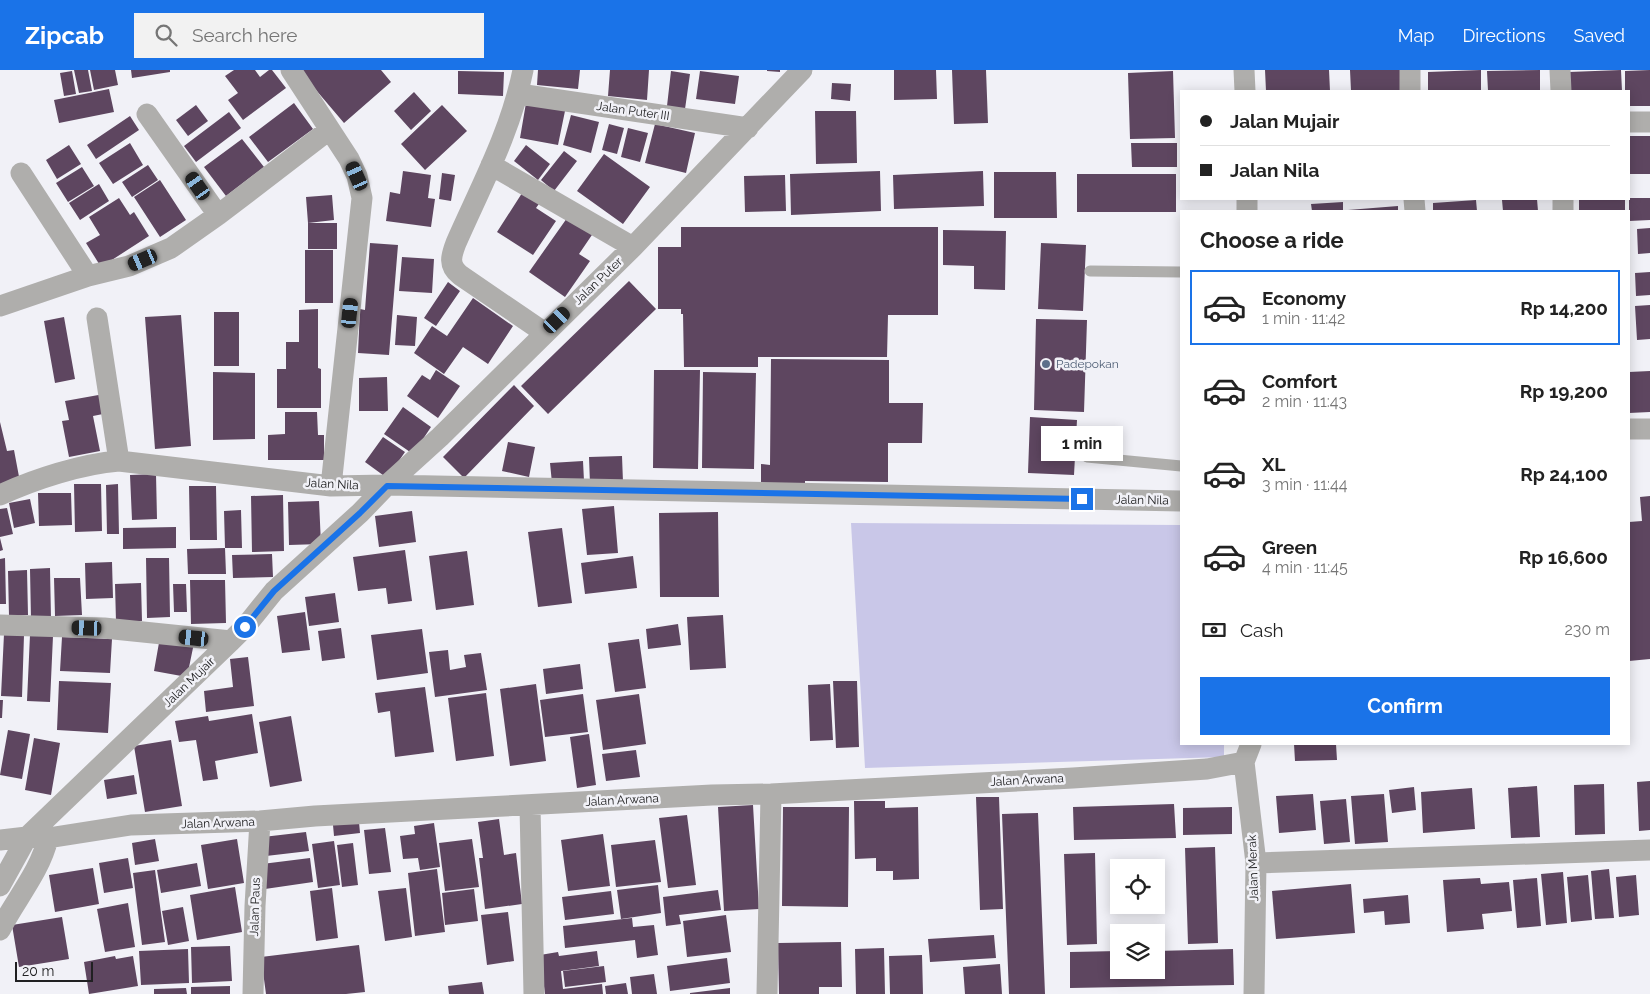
<!DOCTYPE html>
<meta charset="utf-8">
<style>
body{margin:0;font-family:Raleway,sans-serif;background:#f2f2f2;color:#222;height:100vh;display:flex;flex-direction:column;font-size:19px;white-space:nowrap}
*{box-sizing:border-box;margin:0}
p{font-size:16px;color:#767676}
.icon{flex:none;width:28px;height:28px;fill:none;stroke:currentColor;stroke-width:2;stroke-linecap:round;stroke-linejoin:round}
.map{position:relative;flex:1;overflow:hidden}
.details{position:absolute;left:1180px;top:140px;width:450px;height:535px;display:flex;flex-direction:column;background:#fff;border-radius:0px;box-shadow:0 2px 12px #0003}
.details>*{flex:none}
.banner{position:absolute;left:1180px;top:20px;width:450px;height:110px;border-radius:0px;box-shadow:0 2px 12px #0003;display:grid;align-content:center;height:110px;padding:0 20px;background:#fff}
.buttons{position:absolute;left:1110px;top:789px;display:grid;gap:10px}
.buttons a{display:grid;place-items:center;width:55px;height:55px;border-radius:0px;background:#fff;box-shadow:0 2px 12px #0003;font-size:25px}
.scale{position:absolute;left:15px;bottom:12px;width:78px;box-sizing:border-box;padding-left:5px;border:2px solid #202022;border-top:0;font-size:14px;line-height:18px;white-space:nowrap;color:#202022;-webkit-text-stroke:4px #f1f1f7;paint-order:stroke}
.end{position:absolute;width:22px;height:22px;margin:-11px;border:6px solid #1a73e8;background:#fff;box-shadow:0 0 0 2px #fff}
.from{border-radius:50%}
.bubble{position:absolute;height:35px;border-radius:0px;background:#fff;box-shadow:0 2px 12px #0003;font-size:16px;font-weight:700;line-height:35px;text-align:center}
.car{position:absolute;width:15px;height:30px;margin:-15px -8px;border-radius:6px;box-shadow:0 0 4px 1px #0007;background:linear-gradient(#222 24%,#8ab4d8 0 40%,#222 0 76%,#8ab4d8 0 86%,#222 0)}
.banner b{display:flex;align-items:center;gap:18px;height:48px;font-size:19px}
.banner b+b{border-top:1px solid #e0e0e0}
.banner i{width:12px;height:12px;background:#222}
ul{padding:0;list-style:none}
li{display:flex;align-items:center;gap:15px;height:75px;margin:0 10px 8px;padding:0 10px;border:2px solid transparent;border-radius:0px}
li div{flex:1}
li b{display:block;font-size:19px}
li em{font-style:normal;font-weight:700}
li.selected{border-color:#1a73e8}
li>.icon{width:45px;height:45px;stroke-width:1.5}
h2{padding:0 20px;font-size:22px;line-height:60px}
.pay{display:flex;align-items:center;gap:12px;height:55px;padding:0 20px;font-size:19px}
.pay p{margin-inline-start:auto}
.action{display:flex;gap:10px;margin-top:auto;padding:10px 20px}
.action a{flex:1;height:58px;border-radius:0px;background:#1a73e8;color:#fff;font-size:20px;font-weight:700;line-height:58px;text-align:center}
header{display:flex;align-items:center;gap:30px;box-sizing:border-box;height:70px;padding:0 25px;background:#1a73e8;color:#fff}
header strong{font-size:24px}
nav{display:flex;gap:28px;margin-inline-start:auto;font-size:18px}
.search{width:350px;height:45px;background:#f2f2f2;display:flex;align-items:center;gap:12px;box-sizing:border-box;padding:0 18px;border-radius:0px;color:#767676;font-size:19px}
.map>svg:first-child{display:block}
</style>
<header>
<strong>Zipcab</strong>
<div class="search"><svg class="icon" aria-label="search" viewBox="0 0 24 24"><circle cx="10" cy="10" r="6"/><path d="M15 15l6 6"/></svg>Search here</div>
<nav><a>Map</a><a>Directions</a><a>Saved</a></nav>
</header>
<div class="map">
<svg width="1650" height="924" viewBox="0 0 1650 924">
<rect width="100%" height="100%" fill="#f1f1f7"/>
<path fill="#c9c7e8" d="M851,453L1181,455V674H1224V687L865,698Z"/>
<path fill="#5e4660" d="M74,0H88L92,21L79,23Z
M90,0H115L118,15L94,20Z
M131,0H170V2L132,8Z
M234,0H255L260,7L269,0H272L286,18L243,50L228,30L238,23L225,6Z
M299,0H381L391,12L344,53Z
M538,0H580L578,19L537,15Z
M610,0H649L647,30L608,26Z
M767,0H780V2L767,1Z
M894,0H936L937,29L894,30Z
M952,0H986L988,53L954,54Z
M1265,0H1329L1330,21H1266Z
M1350,0H1401V21H1351Z
M1481,0V21H1428V2Z
M1540,0V21H1488L1487,1Z
M1621,0L1622,21H1569V2Z
M1650,0V36H1629V21H1625V1Z
M72,1L76,24L64,26L60,3Z
M458,1L504,2L503,26L458,24Z
M671,1L690,4L685,39L667,36Z
M700,1L739,6L735,34L696,29Z
M1173,1L1175,68L1130,69L1128,3Z
M832,13L851,14L850,31L831,29Z
M109,19L114,42L59,53L54,30Z
M414,22L431,41L411,60L394,41Z
M294,33L313,59L268,92L249,67Z
M526,33L565,41L558,75L520,68Z
M196,35L208,51L188,66L176,50Z
M442,35L467,61L425,100L401,74Z
M815,41H856L857,93L816,94Z
M229,42L241,58L196,92L184,76Z
M571,45L599,52L591,83L563,75Z
M130,46L139,60L96,89L87,75Z
M609,54L624,58L617,84L602,80Z
M655,54L695,63L686,103L645,93Z
M628,58L648,63L640,92L621,87Z
M1629,66H1650V104H1629Z
M242,69L264,97L226,126L204,97Z
M130,73L143,95L113,114L99,93Z
M1131,73H1177V97H1132Z
M69,75L81,94L57,109L46,90Z
M526,75L550,94L538,110L514,91Z
M564,81L577,91L554,121L541,110Z
M604,84L650,117L623,154L577,121Z
M148,95L158,110L132,127L122,112Z
M82,97L94,116L68,132L56,113Z
M403,101L431,105L428,128L435,129L431,157L386,151L390,122L400,124Z
M880,101L881,141L791,145L790,104Z
M983,101L984,136L894,139L893,105Z
M994,102H1056L1057,148H994Z
M442,103L455,105L451,131L439,129Z
M1077,104H1176V142H1077Z
M785,105L786,141L745,142L744,106Z
M160,110L186,150L160,167L134,127Z
M99,114L109,131L80,150L69,133Z
M524,120L541,131L536,138L556,151L533,185L497,162Z
M332,125L334,150L308,153H337V179H308V153L306,127Z
M119,128L130,145L134,142L149,166L101,197L86,173L100,165L89,147Z
M1629,128H1650V150L1629,151Z
M1518,129H1537L1538,141H1503L1502,130Z
M1579,129H1625V141H1579Z
M1476,130L1477,141H1433V133Z
M1343,132V141H1312L1311,134Z
M1398,136V141H1348V140Z
M572,141L596,159L579,184L590,191L565,227L529,202Z
M681,157H938V245H888L887,287H758V297H684L683,244H681V239H658V177H681Z
M1650,158V183L1638,184L1637,159Z
M943,160L1006,161L1005,220L974,219V196L943,195Z
M370,173L398,175L389,285L358,283L360,239L365,240Z
M1041,173L1086,175L1083,241L1038,239Z
M305,180H333V233H305Z
M402,187L434,189L432,223L399,221Z
M1650,202V225L1636,226L1635,203Z
M629,211L656,239L548,344L521,316Z
M448,212L460,221L436,256L424,248Z
M473,228L513,256L488,294L463,277L444,304L414,283L432,256L447,266Z
M1650,235V269L1637,270L1635,236Z
M318,239V298L321,299V338H277V299H286V272H299V240Z
M214,242H239V296H214Z
M181,245L191,376L155,379L145,247Z
M397,245L417,247L415,276L395,275Z
M64,247L75,309L55,313L44,251Z
M1036,249L1087,250L1084,342L1034,340Z
M771,289L889,290V333H923L922,373H888V412L805,411V420H761V394L770,395Z
M436,300L460,316L438,348L407,326L422,305L430,310Z
M654,300H700L698,399L653,398Z
M1650,301V342L1629,343V302Z
M213,302L255,303V369L213,370Z
M703,302L756,303L754,399L702,398Z
M387,307L388,341H359V308Z
M514,315L534,336L464,408L443,387Z
M104,324L108,343L93,346L100,381L69,387L62,351L69,350L65,331Z
M403,337L431,357L413,384L384,364Z
M285,342H317L318,365H324V390H268V365L285,364Z
M1030,347L1077,350L1074,405L1028,403Z
M0,352L7,381L14,380L20,412L0,416Z
M383,367L405,382L387,408L365,392Z
M508,372L535,377L529,407L502,401Z
M622,386L623,412L590,414L589,387Z
M583,391L584,411L552,413L550,393Z
M156,404L157,449L132,450L130,405Z
M74,414H101L102,461L75,462Z
M118,414L119,464H107L106,415Z
M189,416H216L217,470H190Z
M38,423H71L72,455L39,456Z
M283,425L284,481L252,482L251,426Z
M1650,426V589L1629,591V452L1642,451L1640,427Z
M30,429L35,453L14,458L9,433Z
M319,431L321,474L289,475L288,432Z
M614,436L618,483L587,485L582,439Z
M7,438L13,464L0,467V439Z
M241,440L242,478H225L224,441Z
M412,441L416,472L379,477L375,446Z
M718,442L719,527H660L659,443Z
M176,457V478L123,479V458Z
M562,458L572,533L538,537L528,462Z
M0,468L3,480L0,481Z
M225,478L226,504H188L187,479Z
M405,480L412,531L388,534L386,518L358,521L353,487Z
M467,481L474,535L436,540L429,486Z
M272,484L273,507L233,508L232,485Z
M633,486L637,518L585,524L581,493Z
M5,488L6,534H0V489Z
M146,488H169L170,547L147,548Z
M112,492L113,528L86,529L85,493Z
M50,498L51,549H31L30,499Z
M27,500L28,545L9,546L8,501Z
M54,508H80L82,545L55,546Z
M190,510H225L226,553L191,554Z
M141,513L142,551L116,552L115,514Z
M173,514H186L187,542H174Z
M335,523L339,552L309,556L305,527Z
M305,542L310,580L282,583L277,546Z
M723,545L726,598L690,600L687,547Z
M678,554L681,575L648,579L646,559Z
M341,558L345,588L322,591L318,561Z
M422,559L428,603L377,610L371,565Z
M4,564L24,565L22,627L1,626Z
M30,565L53,566L50,632L27,631Z
M62,567L112,569L110,603L60,601Z
M160,567L194,573L187,607L154,601Z
M639,569L646,618L615,622L608,573Z
M448,580L450,600L466,597L464,585L481,583L487,620L435,627L429,582Z
M248,587L254,636L206,642L204,621L233,617L230,589Z
M580,594L583,619L546,624L543,599Z
M59,611L111,613L108,663L57,660Z
M833,611H857L859,677L836,678Z
M536,614L546,691L510,696L500,619Z
M830,614L833,670L810,671L808,615Z
M425,617L434,682L395,687L390,641L378,643L375,623Z
M486,623L494,686L456,691L448,628Z
M583,624L588,662L545,667L540,630Z
M639,624L646,674L603,680L596,630Z
M0,630H3L2,648H0Z
M252,644L258,683L215,691L218,709L203,711L196,670L179,672L175,651L208,646L209,651Z
M291,646L302,711L270,717L259,652Z
M8,660L30,664L22,709L0,705Z
M589,664L596,715L577,718L570,667Z
M34,668L60,673L51,725L25,720Z
M171,670L182,736L145,742L134,676Z
M1294,674H1336L1337,690L1295,691Z
M636,680L640,707L606,711L602,684Z
M134,705L137,724L107,729L104,710Z
M1650,711V760L1639,761L1637,712Z
M1604,714L1605,764L1575,765L1574,715Z
M1537,716L1540,767L1511,768L1508,718Z
M1414,717L1416,740L1392,743L1389,720Z
M1472,718L1475,759L1423,763L1421,722Z
M1313,724L1316,760L1279,763L1276,726Z
M1384,724L1388,772L1355,774L1351,726Z
M976,727H999L1003,839L980,840Z
M1346,729L1350,772L1324,774L1320,731Z
M854,731H885V738L918,737L919,809L893,810V801H876V788L855,789Z
M1174,734L1176,768L1074,770L1073,737Z
M753,735L759,839L724,841L718,737Z
M783,737H849L848,837L782,836Z
M1232,737V764L1183,765V738Z
M1038,743L1045,924H1009L1002,744Z
M687,745L696,815L668,818L659,748Z
M499,749L504,785L516,783L522,834L485,839L479,788H483L478,752Z
M359,752L360,763L334,766L333,755Z
M434,753L440,797L420,800L418,788L403,789L400,766L415,764L414,756Z
M385,758L391,802L369,804L364,760Z
M306,762L309,781L266,786L263,767Z
M603,764L610,816L568,821L561,770Z
M155,769L159,791L135,795L132,773Z
M237,769L244,813L208,819L201,775Z
M472,769L479,817L445,821L439,773Z
M655,770L661,812L616,817L611,775Z
M334,771L340,815L318,818L312,774Z
M353,773L358,815L342,817L337,775Z
M1215,777L1218,873L1188,874L1185,778Z
M1095,783L1097,874L1067,875L1064,784Z
M128,788L133,818L104,823L99,793Z
M310,788L313,812L265,819L262,794Z
M197,793L201,816L161,823L157,800Z
M93,798L99,834L55,842L49,805Z
M437,799L445,862L415,866L408,803Z
M1609,799L1614,848L1595,849L1591,801Z
M155,800L165,872L142,875L133,803Z
M1563,802L1567,853L1546,855L1541,804Z
M1588,805L1592,850L1571,852L1567,807Z
M1636,805L1639,845L1619,847L1616,807Z
M1480,808L1481,814L1509,812L1512,841L1482,844L1484,859L1447,862L1443,810Z
M1537,808L1541,856L1517,858L1513,810Z
M1351,814L1355,863L1276,869L1272,821Z
M658,815L661,843L621,849L617,820Z
M235,817L242,862L197,870L190,825Z
M332,818L338,868L316,871L310,821Z
M406,818L412,867L385,871L378,821Z
M474,819L478,851L445,855L442,823Z
M718,820L721,840L679,845L681,854L666,856L663,827Z
M611,821L614,844L565,850L562,827Z
M1408,825L1410,853L1385,855L1384,841L1364,843L1363,829Z
M128,833L135,877L105,882L97,839Z
M183,837L189,871L168,875L162,841Z
M508,842L514,891L487,895L481,845Z
M726,845L731,882L687,887L683,851Z
M62,847L69,889L19,897L12,855Z
M632,848L633,857L654,855L658,885L637,888L635,870L565,878L563,856Z
M994,865L996,888L930,892L928,869Z
M841,872L842,917H819V924H779L778,873Z
M359,875L365,922L346,924H266L261,887Z
M230,876L232,911L192,913L191,877Z
M884,878L885,924H856L855,879Z
M188,879L189,913L141,915L139,881Z
M1233,879L1234,915L1070,918V882L1119,881V900H1156V881Z
M597,881L599,896L561,901L563,919L602,914L603,924H545L540,885L558,882L559,886Z
M922,885L923,924H890L889,886Z
M115,886L116,889L133,886L138,916L89,924L84,892Z
M727,888L730,913L670,921L667,896Z
M1000,894L1002,924H965L963,897Z
M604,896L606,912L565,917L563,901Z
M654,904L657,924H632L630,907Z
M482,912L484,924H449L448,916Z
M626,913L628,924H606L605,916Z
M230,916V924H191V917Z
M186,918L187,924H154V919Z
M730,918V924H690V923Z"/>
<g fill="none" stroke-linecap="round" stroke-linejoin="round">
<path stroke="#afaeac" stroke-width="11" d="M1090,201L1181,202
M1087,387L1181,396"/>
<path stroke="#afaeac" stroke-width="21" d="M291,0L349,89L357,106L362,128L331,416
M523,0C511,61 481,116 456,173C451,186 448,195 460,205L545,263
M1244,0L1245,21
M1560,0L1561,21
M1410,21V0
M519,24L748,58
M147,44L218,145
M1629,52H1650
M491,95L633,177
M21,103L88,206
M1247,129V141
M1414,129L1415,141
M1563,129V141
M0,236L88,206L129,196L171,178L218,145L329,60
M97,248L119,391
M1629,359H1650
M0,425C35,409 81,394 119,391L331,416L387,415L1181,431
M0,555L104,558L231,571
M1251,674L1244,692L1256,793L1254,924
M530,736L534,924
M0,770L27,767L48,768L131,755L260,751L315,746L712,725L771,724L1073,708L1207,699L1244,692
M1256,793L1650,780
M0,816L27,767L231,571L245,557L274,521L360,443L387,415L440,367L633,177L802,0
M0,860C15,830 40,802 48,768
M253,924L255,836L260,751
M767,924L771,724"/>
</g>
<g fill="none" stroke-linecap="round" stroke-linejoin="round">
<path stroke="#1a73e8" stroke-width="6" d="M245,557L274,521L360,443L387,416L1082,429"/>
</g>
<circle fill="#5c6f8a" stroke="#f1f1f7" stroke-width="2" cx="1046" cy="294" r="5"/>
<g text-anchor="middle" dominant-baseline="central" stroke-width="5" stroke-linejoin="round" paint-order="stroke">
<g font-size="12" fill="#202022" stroke="#f1f1f7">
<text transform="translate(633 41) rotate(8)">Jalan Puter III</text>
<text transform="translate(598 211) rotate(-44)">Jalan Puter</text>
<text transform="translate(332 414) rotate(3)">Jalan Nila</text>
<text transform="translate(1142 430) rotate(1)">Jalan Nila</text>
<text transform="translate(189 612) rotate(-44)">Jalan Mujair</text>
<text transform="translate(1027 710) rotate(-3)">Jalan Arwana</text>
<text transform="translate(622 730) rotate(-3)">Jalan Arwana</text>
<text transform="translate(218 753) rotate(-2)">Jalan Arwana</text>
<text transform="translate(1253 798) rotate(-92)">Jalan Merak</text>
<text transform="translate(255 837) rotate(-88)">Jalan Paus</text>
</g>
<g font-size="12" fill="#4e5e75" stroke="#f1f1f7" text-anchor="start">
<text x="1056" y="294">Padepokan</text>
</g>
</g>
</svg>
<div class="buttons">
<a><svg class="icon" aria-label="locate" viewBox="0 0 24 24"><circle cx="12" cy="12" r="6"/><path d="M12 2v4M12 18v4M2 12h4M18 12h4"/></svg></a>
<a><svg class="icon" aria-label="layers" viewBox="0 0 24 24"><path d="M12 4l9 5-9 5-9-5zM3 14l9 5 9-5"/></svg></a>
</div>
<div class="scale">20 m</div>
<i class="end from" style="left:245px;top:557px"></i>
<i class="end" style="left:1082px;top:429px"></i>
<div class="bubble" style="left:1041px;top:356px;width:82px">1 min</div>
<i class="car" style="left:357px;top:106px;rotate:336deg"></i>
<i class="car" style="left:198px;top:116px;rotate:325deg"></i>
<i class="car" style="left:143px;top:190px;rotate:247deg"></i>
<i class="car" style="left:350px;top:243px;rotate:6deg"></i>
<i class="car" style="left:557px;top:250px;rotate:46deg"></i>
<i class="car" style="left:87px;top:558px;rotate:272deg"></i>
<i class="car" style="left:194px;top:568px;rotate:276deg"></i>
<div class="banner">
<b><i class="from"></i>Jalan Mujair</b>
<b><i></i>Jalan Nila</b>
</div>
<section class="details">
<h2>Choose a ride</h2>
<ul>
<li class="selected"><svg class="icon" aria-label="car" viewBox="0 0 24 24"><path d="M5 17H2v-5l4-1 3-4h7l3 4 3 1v5h-3M9 17h6M6 11h13"/><circle cx="7" cy="17" r="2"/><circle cx="17" cy="17" r="2"/></svg><div><b>Economy</b><p>1 min · 11:42</p></div><em>Rp 14,200</em></li>
<li><svg class="icon" aria-label="car" viewBox="0 0 24 24"><path d="M5 17H2v-5l4-1 3-4h7l3 4 3 1v5h-3M9 17h6M6 11h13"/><circle cx="7" cy="17" r="2"/><circle cx="17" cy="17" r="2"/></svg><div><b>Comfort</b><p>2 min · 11:43</p></div><em>Rp 19,200</em></li>
<li><svg class="icon" aria-label="car" viewBox="0 0 24 24"><path d="M5 17H2v-5l4-1 3-4h7l3 4 3 1v5h-3M9 17h6M6 11h13"/><circle cx="7" cy="17" r="2"/><circle cx="17" cy="17" r="2"/></svg><div><b>XL</b><p>3 min · 11:44</p></div><em>Rp 24,100</em></li>
<li><svg class="icon" aria-label="car" viewBox="0 0 24 24"><path d="M5 17H2v-5l4-1 3-4h7l3 4 3 1v5h-3M9 17h6M6 11h13"/><circle cx="7" cy="17" r="2"/><circle cx="17" cy="17" r="2"/></svg><div><b>Green</b><p>4 min · 11:45</p></div><em>Rp 16,600</em></li>
</ul>
<div class="pay"><svg class="icon" aria-label="cash" viewBox="0 0 24 24"><path d="M3 7h18v10H3z"/><circle cx="12" cy="12" r="2"/></svg>Cash<p>230 m</p></div>
<div class="action"><a>Confirm</a></div>
</section>
</div>
